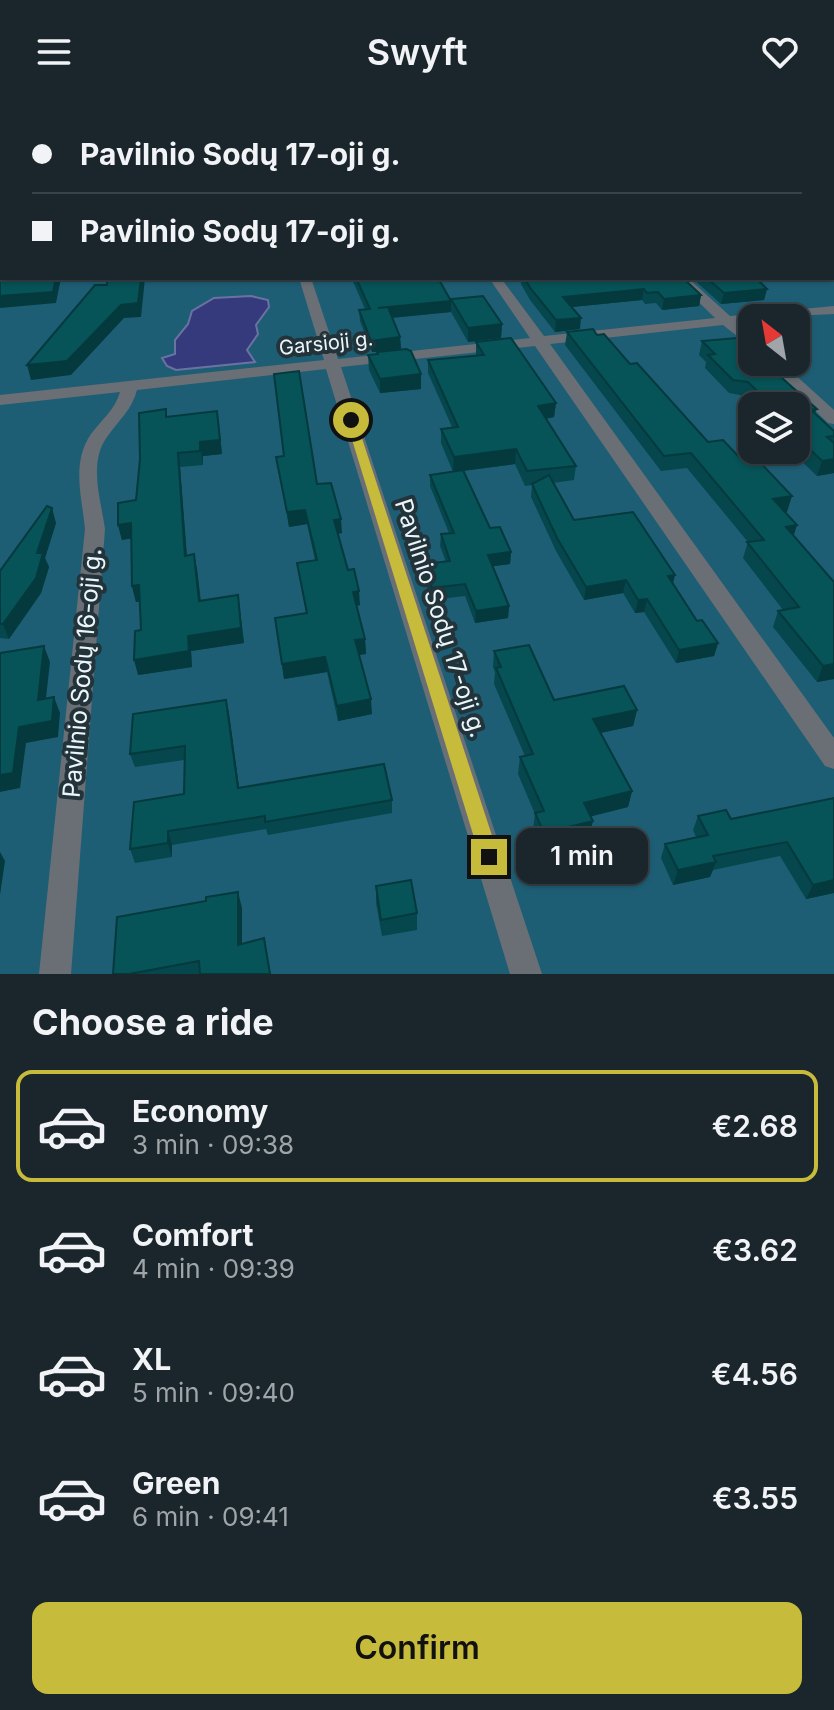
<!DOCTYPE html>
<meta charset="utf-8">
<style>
body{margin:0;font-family:Inter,sans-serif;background:#273238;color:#f1f3f6;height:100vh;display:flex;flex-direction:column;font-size:30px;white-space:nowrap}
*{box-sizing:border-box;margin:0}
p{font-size:26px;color:#9fa5a9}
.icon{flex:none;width:44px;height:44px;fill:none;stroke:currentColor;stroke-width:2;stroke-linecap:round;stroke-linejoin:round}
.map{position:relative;height:870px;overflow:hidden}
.drawer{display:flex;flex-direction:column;background:#1a262c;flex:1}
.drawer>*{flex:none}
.banner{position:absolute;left:0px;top:0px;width:834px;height:176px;box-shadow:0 2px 6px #0004,0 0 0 2px #384348;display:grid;align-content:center;height:176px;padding:0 32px;background:#1a262c}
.needle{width:52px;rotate:329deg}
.buttons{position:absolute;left:738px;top:200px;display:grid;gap:16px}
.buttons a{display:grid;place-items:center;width:72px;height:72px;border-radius:16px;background:#1a262c;box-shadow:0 2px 6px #0004,0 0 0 2px #384348;font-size:40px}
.end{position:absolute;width:36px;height:36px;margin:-18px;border:10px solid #c7bb3c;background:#111;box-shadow:0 0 0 4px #111}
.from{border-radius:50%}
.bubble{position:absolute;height:56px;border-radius:16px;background:#1a262c;box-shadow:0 2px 6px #0004,0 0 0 2px #384348;font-size:26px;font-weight:600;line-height:56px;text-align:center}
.banner b{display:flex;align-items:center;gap:28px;height:76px;font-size:30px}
.banner b+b{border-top:2px solid #384348}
.banner i{width:20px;height:20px;background:#f1f3f6}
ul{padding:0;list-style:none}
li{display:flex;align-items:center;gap:24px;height:112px;margin:0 16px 12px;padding:0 16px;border:4px solid transparent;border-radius:16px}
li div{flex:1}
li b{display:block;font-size:30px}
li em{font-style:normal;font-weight:600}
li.selected{border-color:#c7bb3c}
li>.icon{width:72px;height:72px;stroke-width:1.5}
h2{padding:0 32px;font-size:36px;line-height:96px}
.cta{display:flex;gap:16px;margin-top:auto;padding:16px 32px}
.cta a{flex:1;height:92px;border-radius:16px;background:#c7bb3c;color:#111;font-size:32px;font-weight:600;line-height:92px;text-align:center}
header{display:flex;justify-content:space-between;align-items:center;height:104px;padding:0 32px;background:#1a262c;font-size:36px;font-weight:600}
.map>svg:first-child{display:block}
</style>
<header><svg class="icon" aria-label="menu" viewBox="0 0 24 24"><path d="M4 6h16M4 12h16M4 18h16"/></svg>Swyft<svg class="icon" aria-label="heart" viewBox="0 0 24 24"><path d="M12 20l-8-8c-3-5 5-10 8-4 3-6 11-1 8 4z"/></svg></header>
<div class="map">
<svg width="834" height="870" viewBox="0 0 834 870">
<rect width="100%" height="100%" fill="#23333a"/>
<path fill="#1e5e75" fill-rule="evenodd" d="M291,0H834V870H0V65L2,174H832V2H289ZM752,214H796V258H752ZM752,302H796V346H752Z"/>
<path fill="#343a7c" stroke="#6b72a2" stroke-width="2" d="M251,192L268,196L269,203L256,221L258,230L247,246L255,258L176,266L167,262L162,254L175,250V236L188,220L192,207L214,194Z"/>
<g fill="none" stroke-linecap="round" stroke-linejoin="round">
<path fill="#6a6f75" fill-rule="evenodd" d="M293,0H302L292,2Z
M2,17V26L0,27V18Z
M299,174H311L338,255L530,234L489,174H501L544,232L715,214L674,174H688L730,212L834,202V210L752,214V218L738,220L752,232V244L723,221L550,240L834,634V665L825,662L535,242L341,263L542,870H510L326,265L137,286C132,306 118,317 107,333C88,359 101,396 105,425L71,870H39L85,425C82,393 71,359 91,330C102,315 115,306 120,288L0,301V291L324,256Z
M764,258H781L834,306V320L828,319Z"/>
</g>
<path fill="#05474c" d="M832,12L834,13V160L832,159Z
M344,174H438L451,196L502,220L501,234L468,238L451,208L392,214L400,233L401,245L421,270V285L380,289L369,266L368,251L377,250V248H372L360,217L359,206L365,205L352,175H344Z
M520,174H683L701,191L699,202L662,206L656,199L645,200L642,196L572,203L580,225L555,228L530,196L521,180V176Z
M692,174H756L767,185L764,196L721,200Z
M567,228L597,231L630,260L708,338L787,408H785L797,421L793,432L834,575L817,578L773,523L778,507L783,506L743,454L748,438L687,364L661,367L565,241Z
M702,237L817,305L815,310L834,327V369L817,372L790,346H796V302H755L745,292L729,289L705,264L706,258L699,251Z
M476,238L556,299L554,313L546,315L576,362L574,376L553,379L574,416L673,480L697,517L718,539L714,552L676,559L644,508L635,509L623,489L584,496L556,447L531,393L532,381L525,382L515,360L463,367L490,424L511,448L510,460L493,462L509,502L508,514L475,519L465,492L431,496L424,472V460L446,458L440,442L441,430L449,429L430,382V371L453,368L441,339V325L452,323L428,269V256L476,252Z
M167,313L219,321L222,350L203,352V361L180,363L187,452L197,465L201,497L238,491L244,539L191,547L192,563L138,571L141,526L140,497L136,498L132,482L131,434L122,436L118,421L136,396L140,355Z
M276,353L317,380L342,429L338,430L348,466L360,501L357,502L365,535L366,550L359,551L372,610L338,617L327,568L284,575L275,514L306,509L297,459L315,456L307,420L289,423Z
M56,419L45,454L49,463L41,489L9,535L0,534V467Z
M494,547L554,596L637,606L633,622L601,629L632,687L628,703L591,712L589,733L542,745L533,725L535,710L518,670L520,653L525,652L494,580L495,568L493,563Z
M226,596L239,684L392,696V709L268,731L266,725L172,741V753L135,759L130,745L184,690V656L135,663L130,650Z
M834,694V789L806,795L780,752L713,766L710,773L673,781L661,754L665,740L696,733L693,726L698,712L731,715Z
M376,782L417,809V826L382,832L376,799Z
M242,804V840L267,850L271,870H113Z"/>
<path fill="#043a3e" d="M56,174H61L56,199L0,204V192Z
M141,174H145L141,213L124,214L71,271L31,276L27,261Z
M644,185L642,196L562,204L563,193Z
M767,185L764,196L721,200L724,189Z
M701,191L699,202L662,206L664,195Z
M451,197V208L378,215V204Z
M581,214L580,225L555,228L556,216Z
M502,220L501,234L468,238V224Z
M400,233L401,245L372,248L371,237Z
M421,270V285L380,289V275Z
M556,299L554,313L536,316L538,302Z
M217,307L222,350L203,352V361L200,338Z
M516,345L515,360L453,368L454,353Z
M178,349L180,363L188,467L185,452Z
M834,355V369L817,372L822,357Z
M792,392L787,408L769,411L773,395Z
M52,404L56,419L45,454L49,463L41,489L9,535L3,520L37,449Z
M305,406L307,420L289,423L287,408Z
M341,415L342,429L336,430L334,416Z
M131,419L134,434L122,436L118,421Z
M797,421L792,437L786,423Z
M511,448L510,460L488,463V451Z
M194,450L197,465L202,512L199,497Z
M675,471L672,484L668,472Z
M626,476L623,489L584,496L586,483Z
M139,481L143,497L136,498L132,482Z
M359,487L360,501L354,502L353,488Z
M238,491L244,539L191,547L192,563L138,571L134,556L188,532Z
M647,495L644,508L635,509L638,496Z
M509,502L508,514L475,519L476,507Z
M365,535L366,550L356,551L355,536Z
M718,539L714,552L676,559L679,546Z
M44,542L50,558L44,612L38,596Z
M325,553L327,568L284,575L282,560Z
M834,560V575L817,578L823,562Z
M54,593L60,609L58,633L26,639L20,684L0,688V671L19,623Z
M371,595L372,610L338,617L337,602Z
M226,596L229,609L241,697L238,684Z
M637,606L633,622L590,631L593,615Z
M632,687L628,703L581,715L584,699Z
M593,717L589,733L542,745L544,729Z
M168,727L172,741V753L168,739Z
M0,748L5,757L0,791Z
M716,758L710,773L673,781L678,766Z
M834,776V789L806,795L813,781Z
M238,788L242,804V856L238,841Z"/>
<path fill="#065358" stroke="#043a3e" stroke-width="2" d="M27,0H104V2H27Z
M431,0H530L534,2H426L431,1Z
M601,0H834V4H832V2H587Z
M832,12L834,13V81L832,82Z
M2,56V87H0V64H2Z
M832,83L834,90V147L832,146Z
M0,134H2V174H56L53,188L0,192Z
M107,174H141L138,199L121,201L67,257L27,261L95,181H107Z
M356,174H438L451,197L378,204L388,203L400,233L371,237L359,206L370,205Z
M524,174H683L701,191L664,195L658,188L647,189L644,185L563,193L581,214L556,216L531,185Z
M707,174H756L767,185L724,189Z
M483,192L502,220L468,224L451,195Z
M593,225L597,231L604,230L630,260L637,259L708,338L723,336L740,354L754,352L792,392L773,395L797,421L786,423L834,478V560L823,562L778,507L799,503L747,438L764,436L691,349L664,352L567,228Z
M511,234L556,299L538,302L576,362L527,367L516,345L454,353L441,325L458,323L428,256L484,251L476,238Z
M737,234L752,247V258H764L817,305L811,306L834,327V332L827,333L834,339V355L822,357L796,332V302H773L748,278L733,276L708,251L715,250L702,237Z
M406,245L411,247L421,270L380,275L368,251L378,250L377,248Z
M299,267L317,380L331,379L341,415L334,416L348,466L354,465L359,487L353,488L365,535L355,536L371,595L337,602L325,553L282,560L275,514L307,509L297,459L317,456L305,406L287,408L276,353L284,352L274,270Z
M166,305V313L217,307L220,336L200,338V347L178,349L185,452L194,450L199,497L238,491L241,524L188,532L189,547L134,556L135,527L141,526L139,481L132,482L131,419L118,421V399L136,396L140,355L139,309Z
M463,366L490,424L500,423L511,448L488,451L509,502L476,507L465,480L432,484L424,460L450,457L441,430L454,429L430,371Z
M549,371L574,416L633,408L675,471L668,472L697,517L702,516L718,539L679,546L647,495L638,496L626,476L586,483L557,434L532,380Z
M47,402L52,404L37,449H43L36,474L3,520H0V467Z
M529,541L554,596L624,582L637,606L593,615L632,687L584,699L593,717L544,729L535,709L544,707L520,653L533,650L496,564L501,563L494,547Z
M44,542L38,596L54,593L52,617L19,623L13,669L0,671V549Z
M226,596L238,684L384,660L392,696L265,718V712L168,727V739L130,745L134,698L184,690L185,642L130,650L133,610Z
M834,694V776L813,781L787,738L713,752L716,758L678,766L665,740L708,731L698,712L726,706L731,715Z
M411,776L417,809L381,816L376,782Z
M238,788V841L264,834L270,870H200L199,857L129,870H113L117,813L206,797V793Z"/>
<path fill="#c7bb3c" d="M351,313L356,316L499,753L496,759L489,762L483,759L480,753L346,316Z"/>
<g text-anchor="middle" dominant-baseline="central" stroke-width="8" stroke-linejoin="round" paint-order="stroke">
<g font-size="20" fill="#ebf5fa" stroke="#23333a">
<text transform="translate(326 239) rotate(-6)">Garsioji g.</text>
</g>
<g font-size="24" fill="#ebf5fa" stroke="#23333a">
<text transform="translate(441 514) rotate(72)">Pavilnio Sodų 17-oji g.</text>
<text transform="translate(82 569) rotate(-85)">Pavilnio Sodų 16-oji g.</text>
</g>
</g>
</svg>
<div class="buttons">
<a><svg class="needle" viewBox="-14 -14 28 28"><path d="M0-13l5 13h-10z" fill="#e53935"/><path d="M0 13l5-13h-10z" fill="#9fa5a9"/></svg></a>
<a><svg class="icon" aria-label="layers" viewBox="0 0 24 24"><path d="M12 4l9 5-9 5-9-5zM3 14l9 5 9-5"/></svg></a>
</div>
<i class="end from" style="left:351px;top:316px"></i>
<i class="end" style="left:489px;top:753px"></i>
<div class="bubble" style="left:516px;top:724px;width:132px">1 min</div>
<div class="banner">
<b><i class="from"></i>Pavilnio Sodų 17-oji g.</b>
<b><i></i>Pavilnio Sodų 17-oji g.</b>
</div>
</div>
<section class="drawer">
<h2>Choose a ride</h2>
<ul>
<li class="selected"><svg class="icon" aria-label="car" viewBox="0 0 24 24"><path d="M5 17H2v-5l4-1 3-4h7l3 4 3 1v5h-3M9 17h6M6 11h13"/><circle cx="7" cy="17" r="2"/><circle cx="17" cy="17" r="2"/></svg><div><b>Economy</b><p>3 min · 09:38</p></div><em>€2.68</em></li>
<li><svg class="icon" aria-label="car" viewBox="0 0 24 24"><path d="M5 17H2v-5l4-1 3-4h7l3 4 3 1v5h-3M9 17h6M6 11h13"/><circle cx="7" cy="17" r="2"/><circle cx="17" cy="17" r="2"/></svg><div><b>Comfort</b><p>4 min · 09:39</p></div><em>€3.62</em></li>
<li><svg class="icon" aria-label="car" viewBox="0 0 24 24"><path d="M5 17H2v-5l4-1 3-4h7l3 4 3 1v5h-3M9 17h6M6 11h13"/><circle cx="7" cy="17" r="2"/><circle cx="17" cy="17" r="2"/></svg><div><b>XL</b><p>5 min · 09:40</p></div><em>€4.56</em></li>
<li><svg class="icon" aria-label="car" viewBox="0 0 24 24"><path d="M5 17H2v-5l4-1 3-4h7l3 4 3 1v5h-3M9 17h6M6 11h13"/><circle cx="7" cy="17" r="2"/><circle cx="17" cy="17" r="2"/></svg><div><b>Green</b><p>6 min · 09:41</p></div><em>€3.55</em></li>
</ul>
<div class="cta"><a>Confirm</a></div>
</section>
